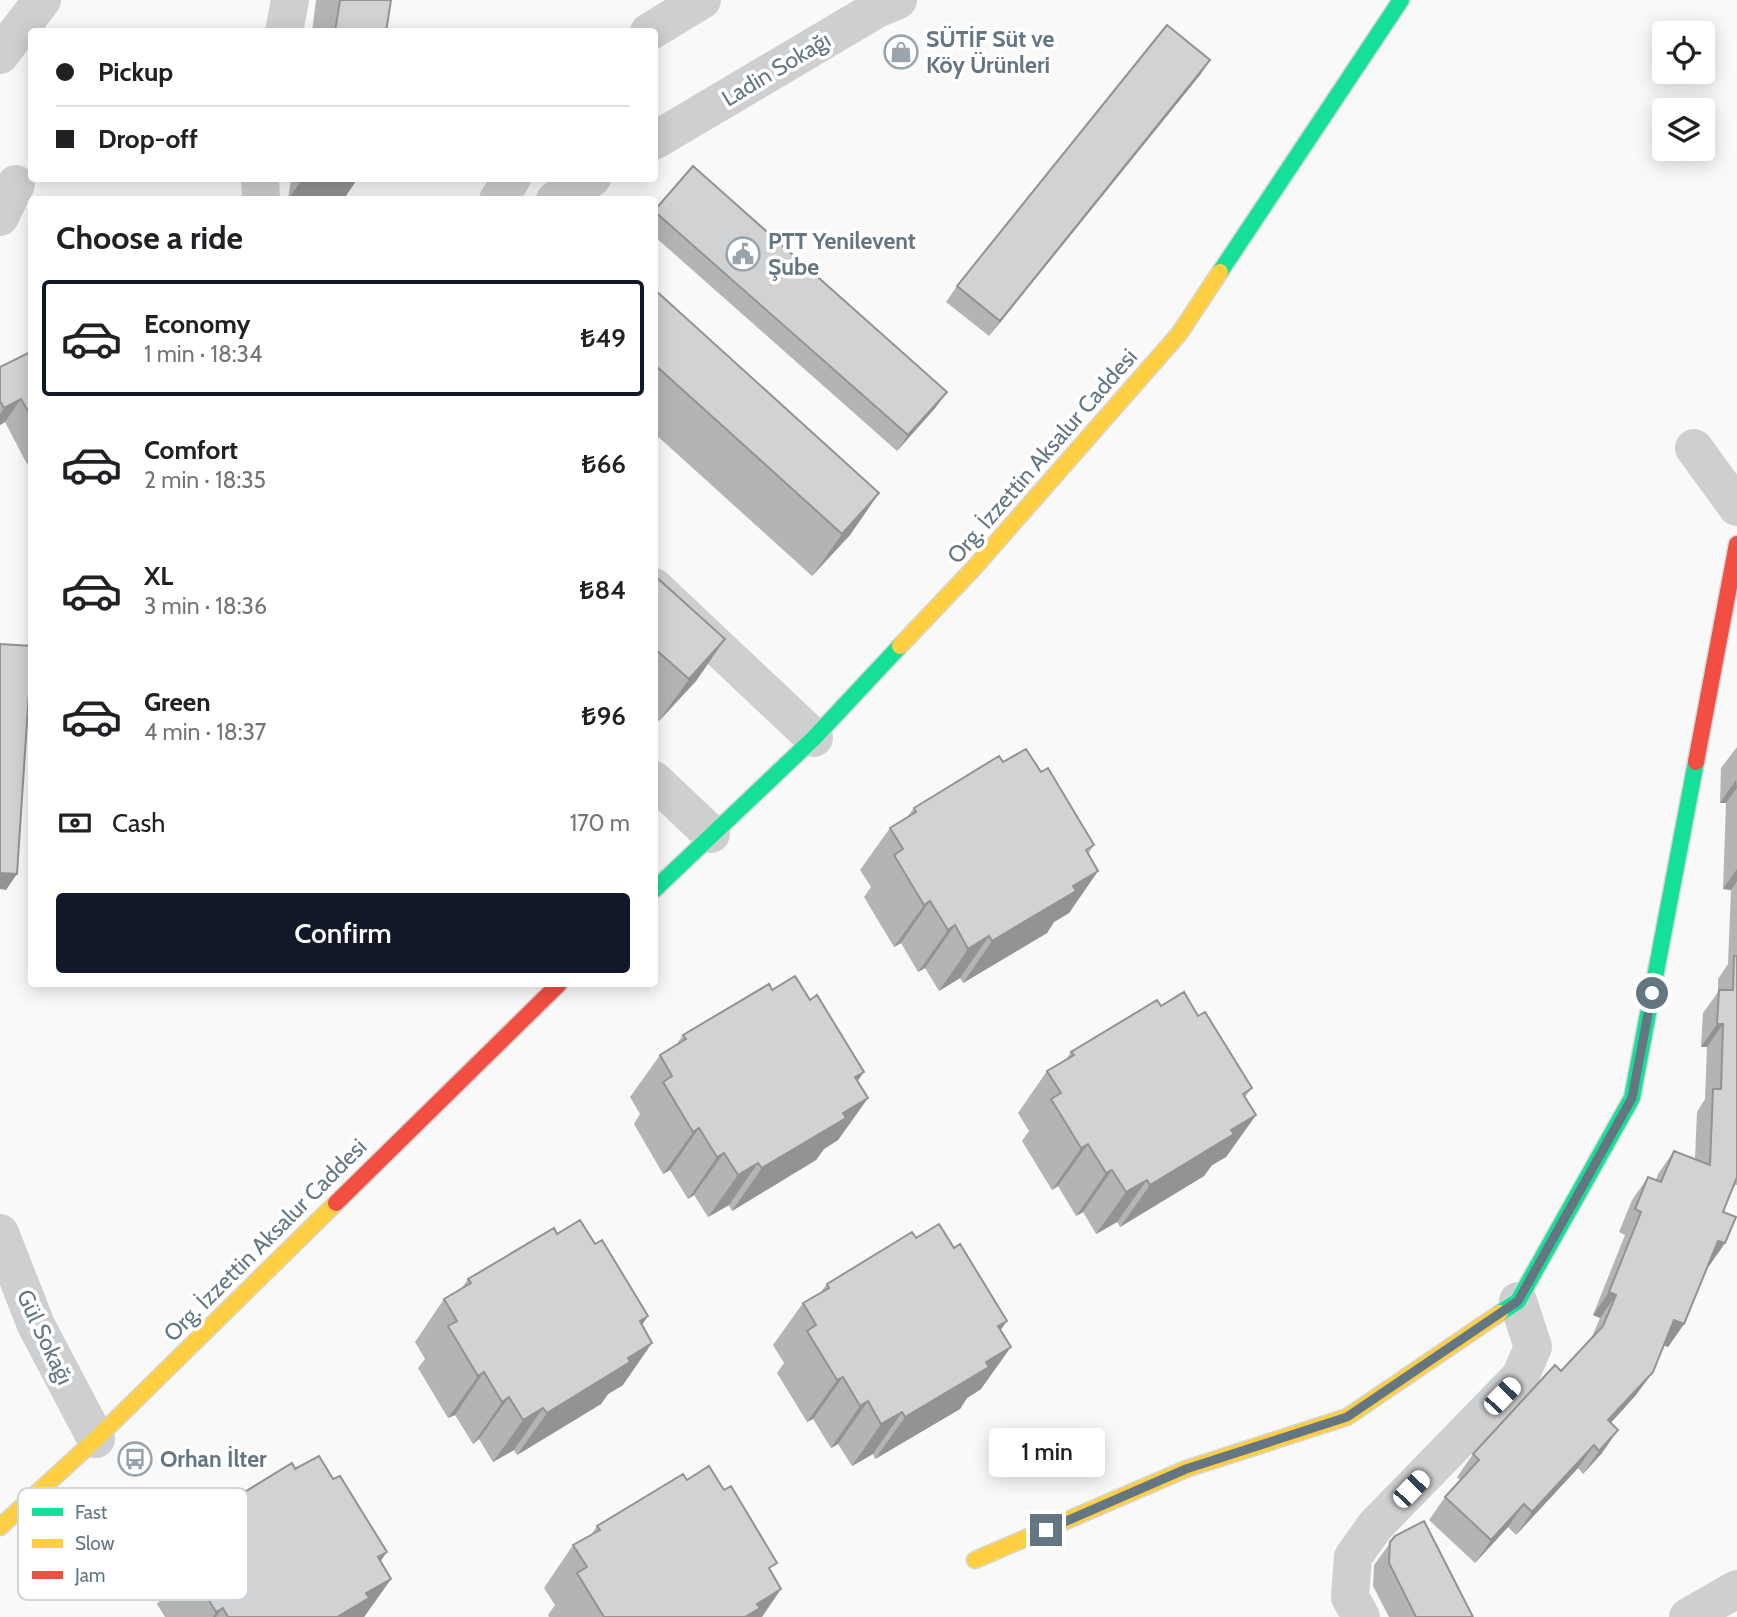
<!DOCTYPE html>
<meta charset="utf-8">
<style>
body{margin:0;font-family:Cabin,sans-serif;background:#f2f2f2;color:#202124;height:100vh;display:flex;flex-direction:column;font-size:26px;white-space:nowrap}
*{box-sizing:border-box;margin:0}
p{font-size:23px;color:#757577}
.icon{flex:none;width:38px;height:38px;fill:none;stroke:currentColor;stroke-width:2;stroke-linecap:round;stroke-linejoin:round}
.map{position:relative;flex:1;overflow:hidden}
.panel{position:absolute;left:28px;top:196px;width:630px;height:791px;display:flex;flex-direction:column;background:#fff;border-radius:7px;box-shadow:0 4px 18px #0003}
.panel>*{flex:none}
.hud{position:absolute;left:28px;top:28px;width:630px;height:154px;border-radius:7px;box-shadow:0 4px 18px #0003;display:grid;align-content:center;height:154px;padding:0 28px;background:#fff}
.tools{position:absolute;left:1652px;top:21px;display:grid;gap:14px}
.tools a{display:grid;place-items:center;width:63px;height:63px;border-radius:7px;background:#fff;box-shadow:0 4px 18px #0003;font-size:35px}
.end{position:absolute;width:32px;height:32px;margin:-16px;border:9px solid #657683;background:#fff;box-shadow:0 0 0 4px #fff}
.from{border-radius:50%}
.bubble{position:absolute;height:49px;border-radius:7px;background:#fff;box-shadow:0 4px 18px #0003;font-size:23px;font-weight:600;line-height:49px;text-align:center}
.car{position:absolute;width:21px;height:42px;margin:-21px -10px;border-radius:9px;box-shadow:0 0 5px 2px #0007;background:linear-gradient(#fff 24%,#345 0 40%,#fff 0 76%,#345 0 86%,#fff 0)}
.hud b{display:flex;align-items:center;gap:24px;height:66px;font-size:26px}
.hud b+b{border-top:2px solid #e0e0e0}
.hud i{width:18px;height:18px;background:#202124}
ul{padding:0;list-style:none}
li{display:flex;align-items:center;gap:21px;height:116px;margin:0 14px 10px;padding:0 14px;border:4px solid transparent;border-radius:7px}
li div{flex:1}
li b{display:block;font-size:26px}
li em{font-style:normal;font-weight:600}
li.current{border-color:#111827}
li>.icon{width:63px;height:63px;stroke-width:1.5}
h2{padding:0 28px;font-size:32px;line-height:84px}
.pay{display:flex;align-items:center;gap:18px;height:77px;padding:0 28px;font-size:26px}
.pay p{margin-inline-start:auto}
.primary-button{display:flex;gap:14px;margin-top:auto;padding:14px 28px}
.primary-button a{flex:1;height:80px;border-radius:7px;background:#111827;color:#fff;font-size:28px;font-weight:600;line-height:80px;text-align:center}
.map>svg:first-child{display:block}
</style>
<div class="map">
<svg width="1737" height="1617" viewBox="0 0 1737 1617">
<rect width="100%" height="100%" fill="#f9f9f9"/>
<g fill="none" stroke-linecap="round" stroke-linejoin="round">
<defs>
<path id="fast" d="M1220,272L1401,0
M654,890L814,738L900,646
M1500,1313L1518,1301L1632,1098L1696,762"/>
<path id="slow" d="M900,646L973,569L1179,334L1220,272
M0,1527L96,1439L336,1203
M975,1560L1186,1469L1347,1417L1500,1313"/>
<path id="jam" d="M1696,762L1737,544
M336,1203L559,984"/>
</defs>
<use href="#fast" stroke="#d5d6d7" stroke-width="19"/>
<use href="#slow" stroke="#d5d6d7" stroke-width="19"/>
<use href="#jam" stroke="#d5d6d7" stroke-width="19"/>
<path stroke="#cecfd0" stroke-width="38" d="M284,32L290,0
M649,32L702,0
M0,55L42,0
M654,141L877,9L898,0
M260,178L261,200
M498,200L512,178
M555,200L592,178
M0,217L16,184
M1694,448L1737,507
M654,587L814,738
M654,780L711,834
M0,1233L36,1325L96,1439
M1361,1617L1350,1597L1353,1557L1375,1526L1520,1377L1533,1347L1518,1301
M1688,1617L1737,1589"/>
<use href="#fast" stroke="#16e098" stroke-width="16"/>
<use href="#slow" stroke="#ffcf43" stroke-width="16"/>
<use href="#jam" stroke="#f24e42" stroke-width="16"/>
</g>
<path fill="#b3b5b5" d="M316,0H391L386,32H312Z
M1210,60L1200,75L989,336L946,302L957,286Z
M291,178H358L343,200H288Z
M654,210L936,407L897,451L654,236Z
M654,289L879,493L850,535L812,576L654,433Z
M32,351V461L27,464L5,422L0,425V367Z
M654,575L725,639L696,681L659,721L654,717Z
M1737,737V1185H1734L1723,1212L1725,1243L1709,1266H1708L1684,1324L1668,1347L1664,1345L1636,1395L1611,1423L1602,1453L1583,1474L1578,1468L1516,1535L1508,1527L1475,1563L1429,1520L1445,1497L1460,1480L1457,1477L1473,1454L1561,1371L1591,1339L1600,1318L1593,1315L1625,1235L1619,1232L1632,1200L1648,1177L1656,1180L1658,1174L1674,1151L1695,1159L1697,1112L1705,1099L1707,1047H1701L1703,1013L1718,992V979L1728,964L1731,890L1723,889L1726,803H1720L1721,768L1737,747Z
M1003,762L1041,772L1094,845L1088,854L1098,871L1069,913L1054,922L1047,933L963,983L960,978L939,991L925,968L918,972L901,943L894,947L864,897L871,887L860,870L890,828L907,817L914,808Z
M772,990L810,1000L864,1072L857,1081L868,1098L838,1140L824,1149L816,1160L732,1211L729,1205L708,1217L694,1195L688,1199L670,1170L663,1174L634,1124L640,1114L630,1097L660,1055L676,1045L683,1035Z
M1161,1006L1198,1016L1252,1088L1245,1097L1256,1115L1226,1157L1212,1165L1204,1176L1120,1227L1117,1222L1096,1234L1083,1212L1076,1216L1058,1186L1052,1190L1022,1141L1029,1131L1018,1113L1047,1071L1065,1061L1071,1052Z
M557,1234L648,1316L642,1325L623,1385L608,1394L601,1404L517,1455L514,1450L493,1462L479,1439L473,1444L455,1415L448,1418L418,1368L425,1359L415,1342L444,1299L461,1289L468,1279Z
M916,1238L1001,1330L981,1389L967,1398L960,1409L875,1459L873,1454L852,1466L838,1444L831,1448L813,1419L807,1422L777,1373L784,1363L773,1345L803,1303L820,1293L827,1284Z
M295,1469L333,1479L387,1552L380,1561L391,1579L364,1617H165L157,1604L164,1595L153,1577L183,1535L201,1524L207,1515Z
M687,1480L771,1572L762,1617H549L548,1615L555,1605L544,1588L573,1545L591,1535L597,1526Z
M1395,1536L1473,1617H1389L1373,1586L1374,1565Z"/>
<path fill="#929394" d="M1210,60L1200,75L989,336L1000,321Z
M303,178H358L343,200H288Z
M947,392L936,407L897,451L908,435Z
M21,399L5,422L0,425V414L4,408Z
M879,493L850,535L812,576L842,534Z
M725,639L696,681L659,721L689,679Z
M1736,780L1737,788L1726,803H1720Z
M1737,869V881L1731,890L1723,889Z
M1098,871L1069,913L1054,922L1047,933L963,983L992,941L1073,886Z
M0,873L17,874L6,890L0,889Z
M930,901L901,943L894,947L924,905Z
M955,925L925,968L918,972L948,930Z
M989,936L960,978L939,991L968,949Z
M1717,1024H1723L1707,1047H1701Z
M864,1072L834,1114L855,1077Z
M868,1098L838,1140L824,1149L816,1160L732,1211L762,1168L843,1113Z
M1256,1115L1226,1157L1212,1165L1204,1176L1120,1227L1150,1185L1231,1130Z
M699,1128L670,1170L663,1174L693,1132Z
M1088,1144L1058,1186L1052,1190L1081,1148Z
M724,1153L694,1195L688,1199L717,1157Z
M758,1163L729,1205L708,1217L738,1175Z
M1112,1170L1083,1212L1076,1216L1106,1173Z
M1147,1180L1117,1222L1096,1234L1126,1192Z
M1718,1241L1725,1243L1709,1266L1702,1264Z
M1609,1292L1616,1295L1600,1318L1593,1315Z
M648,1316L619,1359L640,1321Z
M1674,1320L1684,1324L1668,1347L1658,1343Z
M1007,1321L977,1363L998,1326Z
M652,1343L623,1385L608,1394L601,1404L517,1455L547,1413L628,1358Z
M1011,1347L981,1389L967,1398L960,1409L875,1459L905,1417L986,1362Z
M484,1372L455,1415L448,1418L478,1376Z
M1653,1372L1636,1395L1592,1443L1608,1420Z
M843,1377L813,1419L807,1422L837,1380Z
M509,1397L479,1439L473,1444L502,1402Z
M868,1401L838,1444L831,1448L860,1406Z
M543,1408L514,1450L493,1462L523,1420Z
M902,1412L873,1454L852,1466L881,1424Z
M1618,1430L1602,1453L1583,1474L1599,1451Z
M1594,1445L1578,1468L1516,1535L1532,1512Z
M1524,1504L1508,1527L1475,1563L1491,1540Z
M387,1552L357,1594L378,1557Z
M391,1579L364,1617H337L366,1593Z
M781,1589L762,1617H745L757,1604Z
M223,1608L216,1617H213L216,1612Z"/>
<path fill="#d0d2d3" stroke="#929394" stroke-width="2" d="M340,0H391L386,32H335Z
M1167,25L1210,60L1000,321L957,286Z
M693,166L947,392L908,435L654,211Z
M654,289L879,493L842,534L654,364Z
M32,351V418L21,399L4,408L0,401V367Z
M654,575L725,639L689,679L654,648Z
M0,644L32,646L17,874L0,873Z
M1026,749L1041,772L1048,768L1094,845L1086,850L1098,871L1073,886L1076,891L992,941L989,936L968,949L955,925L948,930L930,901L924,905L894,855L903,849L890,828L916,812L914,808L999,756L1003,762Z
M1734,956H1737V1177L1723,1212L1736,1217L1725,1243L1718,1241L1684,1324L1674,1320L1653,1372L1608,1420L1618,1430L1599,1451L1594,1445L1532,1512L1524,1504L1491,1540L1445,1497L1479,1460L1473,1454L1531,1391L1555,1365L1561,1371L1603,1326L1616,1295L1609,1292L1641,1212L1635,1209L1648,1177L1661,1182L1674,1151L1710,1165L1713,1089H1721L1723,1024H1717L1719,990H1733Z
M795,976L810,1000L817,995L864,1072L855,1077L868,1098L843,1113L846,1118L762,1168L758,1163L738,1175L724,1153L717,1157L699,1128L693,1132L663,1082L672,1076L660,1055L686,1039L683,1035L769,984L772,990Z
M1184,992L1198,1016L1205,1012L1252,1088L1243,1094L1256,1115L1231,1130L1234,1134L1150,1185L1147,1180L1126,1192L1112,1170L1106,1173L1088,1144L1081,1148L1051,1099L1061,1093L1047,1071L1074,1055L1071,1052L1157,1000L1161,1006Z
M580,1220L595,1244L602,1240L648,1316L640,1321L652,1343L628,1358L630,1362L547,1413L543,1408L523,1420L509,1397L502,1402L484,1372L478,1376L448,1326L457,1321L444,1299L471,1283L468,1279L554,1228L557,1234Z
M939,1224L954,1248L960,1244L1007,1321L998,1326L1011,1347L986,1362L989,1367L905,1417L902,1412L881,1424L868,1401L860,1406L843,1377L837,1380L807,1331L816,1325L803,1303L829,1288L827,1284L912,1232L916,1238Z
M319,1456L333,1479L340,1476L387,1552L378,1557L391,1579L366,1593L369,1598L337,1617H228L223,1608L216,1612L186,1562L195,1557L183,1535L209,1519L207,1515L292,1463L295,1469Z
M709,1466L724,1490L731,1486L777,1563L769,1568L781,1589L757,1604L760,1608L745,1617H604L577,1573L587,1567L573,1545L600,1530L597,1526L683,1474L687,1480Z
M1424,1521L1473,1617H1416L1389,1563L1390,1542L1395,1536Z"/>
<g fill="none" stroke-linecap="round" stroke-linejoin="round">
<path stroke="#657683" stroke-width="9" d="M1046,1530L1186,1469L1347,1417L1518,1301L1632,1098L1652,993"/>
</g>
<defs>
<symbol id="shop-ring" viewBox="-11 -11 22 22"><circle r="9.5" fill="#fff" stroke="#99a4ac" stroke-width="1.5"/><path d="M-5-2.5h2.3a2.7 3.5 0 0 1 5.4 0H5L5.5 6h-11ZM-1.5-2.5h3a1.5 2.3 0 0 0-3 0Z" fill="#99a4ac"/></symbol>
<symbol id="civic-ring" viewBox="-11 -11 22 22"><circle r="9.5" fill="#fff" stroke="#99a4ac" stroke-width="1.5"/><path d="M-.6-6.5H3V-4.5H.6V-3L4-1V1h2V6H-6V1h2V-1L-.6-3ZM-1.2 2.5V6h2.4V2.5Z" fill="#99a4ac"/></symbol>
<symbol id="bus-ring" viewBox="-11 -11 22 22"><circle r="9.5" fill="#fff" stroke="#99a4ac" stroke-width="1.5"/><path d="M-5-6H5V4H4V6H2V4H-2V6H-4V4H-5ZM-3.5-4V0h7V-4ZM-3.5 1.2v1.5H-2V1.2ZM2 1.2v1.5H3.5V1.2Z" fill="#99a4ac"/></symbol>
</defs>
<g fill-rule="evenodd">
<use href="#shop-ring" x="882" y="33" width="38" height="38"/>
<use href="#civic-ring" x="724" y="235" width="38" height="38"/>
<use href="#bus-ring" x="116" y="1440" width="38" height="38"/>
</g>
<g text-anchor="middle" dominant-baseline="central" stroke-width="7" stroke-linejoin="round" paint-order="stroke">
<g font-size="23" font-weight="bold" fill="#657683" stroke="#fff" text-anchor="start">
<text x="926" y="39">SÜTİF Süt ve<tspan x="926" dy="26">Köy Ürünleri</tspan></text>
<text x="768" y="241">PTT Yenilevent<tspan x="768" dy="26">Şube</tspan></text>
<text x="160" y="1459">Orhan İlter</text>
</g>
<g font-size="23" fill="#657683" stroke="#fff">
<text transform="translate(776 69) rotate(-31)">Ladin Sokağı</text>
<text transform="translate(1042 456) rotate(-49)">Org. İzzettin Aksalur Caddesi</text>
<text transform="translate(265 1240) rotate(-45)">Org. İzzettin Aksalur Caddesi</text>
<text transform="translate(45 1337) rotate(65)">Gül Sokağı</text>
</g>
</g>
<rect x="18" y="1488" width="230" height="112" rx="10" fill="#fff" stroke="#d1d6da" stroke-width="2"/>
<rect x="32" y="1508" width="31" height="8" fill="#16e098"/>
<rect x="32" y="1539" width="31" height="9" fill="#ffcf43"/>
<rect x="32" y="1571" width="31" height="8" fill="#f24e42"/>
<g font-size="19" fill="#657683">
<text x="75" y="1519">Fast</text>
<text x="75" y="1550">Slow</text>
<text x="75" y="1582">Jam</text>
</g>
</svg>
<div class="tools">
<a><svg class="icon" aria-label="locate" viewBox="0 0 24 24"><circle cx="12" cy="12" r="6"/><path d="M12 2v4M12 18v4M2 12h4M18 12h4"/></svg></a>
<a><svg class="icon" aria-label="layers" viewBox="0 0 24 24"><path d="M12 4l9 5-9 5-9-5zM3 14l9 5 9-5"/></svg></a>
</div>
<i class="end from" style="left:1652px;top:993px"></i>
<i class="end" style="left:1046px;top:1530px"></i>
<div class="bubble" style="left:989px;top:1428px;width:116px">1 min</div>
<i class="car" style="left:1502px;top:1396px;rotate:44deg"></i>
<i class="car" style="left:1411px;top:1489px;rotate:44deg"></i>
<div class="hud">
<b><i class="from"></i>Pickup</b>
<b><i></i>Drop-off</b>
</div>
<section class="panel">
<h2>Choose a ride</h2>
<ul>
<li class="current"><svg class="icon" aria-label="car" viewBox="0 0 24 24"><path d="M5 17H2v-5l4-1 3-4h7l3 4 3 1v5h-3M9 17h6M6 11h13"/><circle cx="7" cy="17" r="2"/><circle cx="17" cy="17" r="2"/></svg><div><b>Economy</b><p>1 min · 18:34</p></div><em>₺49</em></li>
<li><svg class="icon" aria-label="car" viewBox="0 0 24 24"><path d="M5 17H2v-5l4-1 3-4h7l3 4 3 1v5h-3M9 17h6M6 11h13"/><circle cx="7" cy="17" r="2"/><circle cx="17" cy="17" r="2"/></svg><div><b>Comfort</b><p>2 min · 18:35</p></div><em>₺66</em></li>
<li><svg class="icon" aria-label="car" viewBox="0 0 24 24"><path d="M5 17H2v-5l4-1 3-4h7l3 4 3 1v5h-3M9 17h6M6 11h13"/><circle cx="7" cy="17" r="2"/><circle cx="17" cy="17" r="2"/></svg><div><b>XL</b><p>3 min · 18:36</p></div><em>₺84</em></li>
<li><svg class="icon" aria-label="car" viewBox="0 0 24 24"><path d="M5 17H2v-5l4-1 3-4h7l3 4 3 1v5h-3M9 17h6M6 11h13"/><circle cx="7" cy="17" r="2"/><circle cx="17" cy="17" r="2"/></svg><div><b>Green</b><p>4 min · 18:37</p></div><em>₺96</em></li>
</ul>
<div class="pay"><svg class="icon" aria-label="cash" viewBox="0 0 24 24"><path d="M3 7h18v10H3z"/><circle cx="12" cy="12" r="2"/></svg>Cash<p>170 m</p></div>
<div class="primary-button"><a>Confirm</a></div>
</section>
</div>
